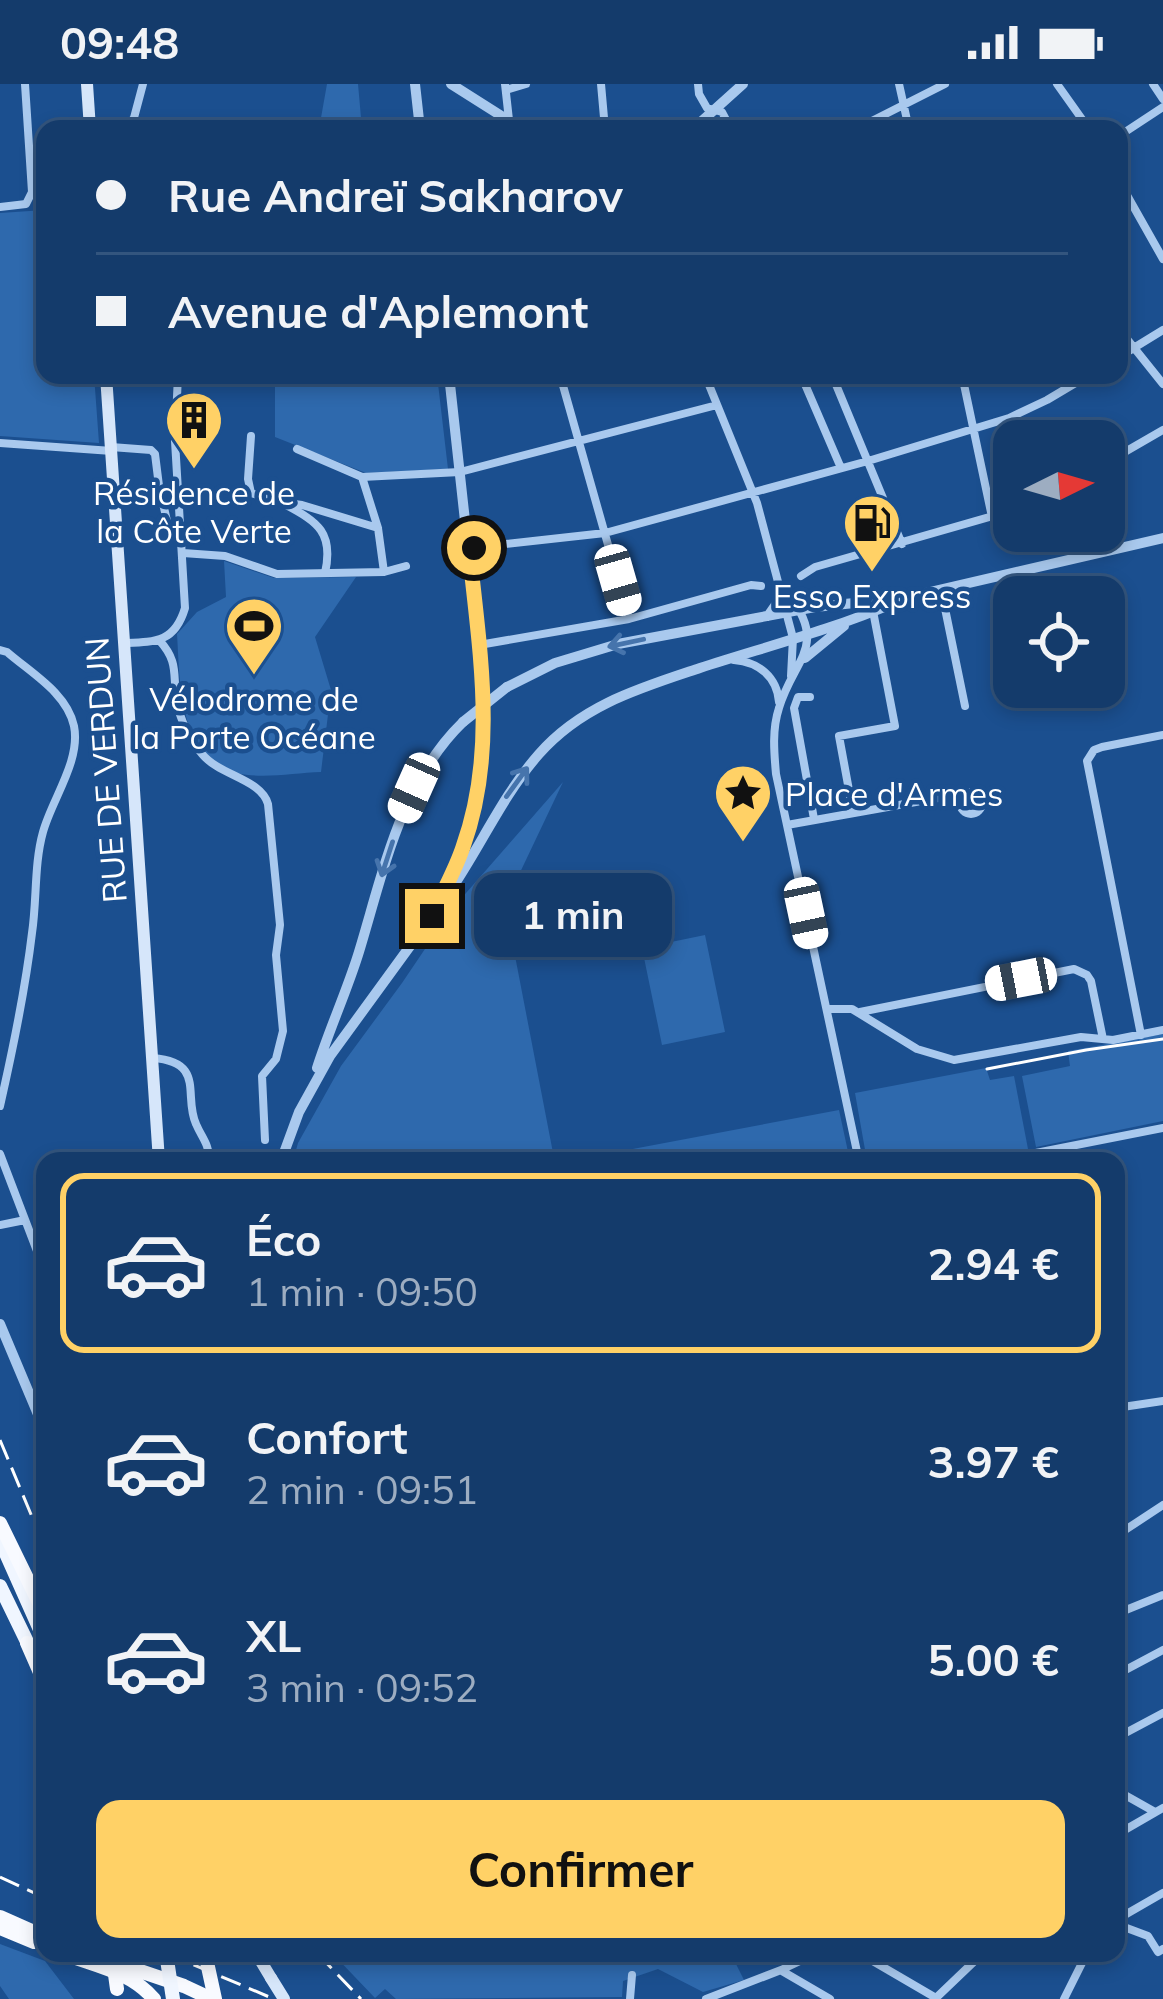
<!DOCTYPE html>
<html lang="fr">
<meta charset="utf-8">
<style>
body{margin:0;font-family:Mulish,sans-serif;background:#1d4271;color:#f1f3f6;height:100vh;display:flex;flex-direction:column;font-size:45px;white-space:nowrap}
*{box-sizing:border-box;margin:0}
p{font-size:39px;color:#9dadc1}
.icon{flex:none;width:66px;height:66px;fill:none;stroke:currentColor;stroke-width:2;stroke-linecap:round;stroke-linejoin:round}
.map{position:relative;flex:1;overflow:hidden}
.details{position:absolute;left:36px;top:1068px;width:1089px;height:810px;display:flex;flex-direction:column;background:#143b6b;border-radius:24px;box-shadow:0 6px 18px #0003,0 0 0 3px #33557e}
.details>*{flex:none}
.banner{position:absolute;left:36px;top:36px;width:1092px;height:264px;border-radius:24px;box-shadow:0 6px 18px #0003,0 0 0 3px #33557e;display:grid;align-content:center;height:264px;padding:0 60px;background:#143b6b}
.needle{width:78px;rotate:85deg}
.controls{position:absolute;left:993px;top:336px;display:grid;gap:24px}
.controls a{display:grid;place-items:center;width:132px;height:132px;border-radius:24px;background:#143b6b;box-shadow:0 6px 18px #0003,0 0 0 3px #33557e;font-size:60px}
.end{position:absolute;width:54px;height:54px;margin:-27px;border:15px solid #ffd166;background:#111;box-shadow:0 0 0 6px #111}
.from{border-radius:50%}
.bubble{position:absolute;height:84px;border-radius:24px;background:#143b6b;box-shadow:0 6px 18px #0003,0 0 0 3px #33557e;font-size:39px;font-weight:700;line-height:84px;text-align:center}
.car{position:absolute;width:36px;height:72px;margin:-36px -18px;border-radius:15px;box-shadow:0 0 9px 3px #0007;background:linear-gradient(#fff 24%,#345 0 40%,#fff 0 76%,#345 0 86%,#fff 0)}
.banner b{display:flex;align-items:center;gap:42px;height:114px;font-size:45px}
.banner b+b{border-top:3px solid #33557e}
.banner i{width:30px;height:30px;background:#f1f3f6}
ul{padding:21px 0 0;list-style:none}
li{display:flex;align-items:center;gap:36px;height:180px;margin:0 24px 18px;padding:0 36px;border:6px solid transparent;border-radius:24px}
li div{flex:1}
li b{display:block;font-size:45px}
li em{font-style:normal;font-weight:700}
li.selected{border-color:#ffd166}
li>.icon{width:108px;height:108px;stroke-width:1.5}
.action{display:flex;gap:24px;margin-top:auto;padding:24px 60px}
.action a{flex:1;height:138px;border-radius:24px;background:#ffd166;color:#111;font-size:48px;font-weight:700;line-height:138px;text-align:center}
.status{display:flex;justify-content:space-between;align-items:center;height:84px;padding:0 60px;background:#143b6b;direction:ltr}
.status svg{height:33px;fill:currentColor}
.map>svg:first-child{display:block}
</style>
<div class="status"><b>09:48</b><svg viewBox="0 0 49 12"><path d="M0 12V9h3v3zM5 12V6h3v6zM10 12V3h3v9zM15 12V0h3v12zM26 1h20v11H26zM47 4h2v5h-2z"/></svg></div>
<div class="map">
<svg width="1163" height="1915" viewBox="0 0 1163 1915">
<rect width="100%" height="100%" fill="#1b4f8f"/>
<path fill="#2e69ad" d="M327,0H358L362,45H319Z
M45,126V291H94L99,359L0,352V129Z
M275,291H437L448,385L366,389L275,353Z
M224,477L274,494L356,493L315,553L331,606L321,688C294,689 262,695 236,689C178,675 180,595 177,550L197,528L226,513Z
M563,698L505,820L554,1074L538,1077H424L409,1069H397L390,1077H293L298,1059L341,982L402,899L452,825Z
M705,851L725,948L662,961L642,864Z
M1163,950V1037L1036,1063L1022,992L1070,982L1068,967Z
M986,984L990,996L1014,992L1028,1065L965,1077H867L855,1009Z
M839,1026L850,1077H569Z
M0,1860L45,1877L74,1915H9L0,1902Z
M332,1869H746L734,1876L744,1896L703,1908L658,1885L623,1897L622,1913L396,1915L385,1905L375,1914Z"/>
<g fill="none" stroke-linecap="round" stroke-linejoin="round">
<path stroke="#a9c9ee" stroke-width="8" d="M505,0L510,45
M601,0L605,45
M698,0L699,10L707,24L722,28L731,45
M899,0L909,45
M1057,0L1089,45
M1153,0L1163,15
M506,6L526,0
M133,35L143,45
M131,45L143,0
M856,45L945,0
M1119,52L1163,23
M1119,97L1163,175
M0,123L26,120L32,108L25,0
M1119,245L1163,300
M1119,273L1163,246
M560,291L629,535
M705,291L757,419L793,554L791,592
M801,291L841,384
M832,291L902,460
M962,291L992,433
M251,352L248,395L251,409L279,418L302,421L378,444
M0,359L112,367
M111,363L151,366L155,370L159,402L170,450
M297,365L362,393L378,444L384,488
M1104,380L1163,346
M362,393L460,388L717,321
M286,421C318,438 334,449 325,489
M469,464L605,449L868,377L1009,334L1047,316L1089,291
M183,469L225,472L277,490L384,488L406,482
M801,492L815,483L1014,426
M941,505L965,622
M790,512C828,563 793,576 779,624C772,645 774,668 776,690L859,1077
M159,556C180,579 172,591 177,618C180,636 190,656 202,670C220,692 261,695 268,720L280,841L276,871L283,947L276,975L262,992L265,1056
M125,559C156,558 175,558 185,524L175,357L178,291
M479,561L629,535L751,501L761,502
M0,566L7,568C31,589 67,609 74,642C81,677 52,715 43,748C34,780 37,816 32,849C25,908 13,965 0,1022
M734,576C759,578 777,593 779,618
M810,613H798L794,624L814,735
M960 719a11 11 0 1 1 22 0a11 11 0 1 1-22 0Z
M853,728L839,652L895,642L873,527
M787,741L966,709
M827,925H852L917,965L954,976L1081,953L1113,956L1163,946
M860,928L1074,885L1087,891L1091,897L1103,955
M1141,951L1087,677L1094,666L1102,663L1163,651
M153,974C206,978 183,1012 196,1040C203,1056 208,1058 210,1077
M0,1070L45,1188
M995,1077L1163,1044
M0,1141L25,1136
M1116,1324L1163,1317
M1116,1452L1163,1421
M1116,1530L1163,1511
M1116,1591L1163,1566
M1116,1654L1163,1629
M1116,1706L1155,1728
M1116,1751L1163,1724
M1116,1836L1163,1809
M1116,1840L1148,1852L1158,1868L1163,1865
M859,1869L936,1914
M1001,1869L1025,1877L1050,1869
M782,1887L830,1915
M936,1914L983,1869
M630,1915L632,1891
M706,1915L781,1886L817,1869
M1064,1915L1087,1869"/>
<path stroke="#a9c9ee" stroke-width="10" d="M415,0L420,45
M451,0L522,45
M693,45L743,0
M768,532L782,512
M805,574L844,542
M507,603L555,579L618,560L815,523L904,514L1163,454
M448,810C480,764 502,712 539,670C582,621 640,604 700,584C765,563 831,546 894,519
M317,984C329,946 346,909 358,871C383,790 400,699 463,638
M281,1077L299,1028L330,972L432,832L463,764L475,720L482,680L484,610L449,291
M0,1240L45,1347"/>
<path stroke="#d6e6fa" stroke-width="12" d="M87,0L90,45
M106,291L159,1077
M256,1869L271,1894"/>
<path stroke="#f0f6ff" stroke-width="14" d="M0,1456L45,1557
M0,1502L32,1568"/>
<path stroke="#f8faff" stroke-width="14" d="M0,1439L45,1531
M27,1559L45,1600
M0,1833L45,1853
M0,1844L34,1858
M62,1869C95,1882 130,1887 154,1915
M87,1869L184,1902L212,1915"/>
<path stroke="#fff" stroke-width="3" d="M987,985L1086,966L1163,955"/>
<path stroke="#fff" stroke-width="3" stroke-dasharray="21 9" stroke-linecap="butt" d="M0,1356L45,1464
M0,1793L45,1814
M166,1869L274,1915
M317,1869L361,1915"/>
<path stroke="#a9c9ee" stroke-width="10" d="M463,638L507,603"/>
<path stroke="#d6e6fa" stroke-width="12" d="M271,1894L284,1915"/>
<path stroke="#f0f6ff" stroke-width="14" d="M166,1869L173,1915"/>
<path stroke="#f8faff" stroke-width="14" d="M112,1869L117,1905
M205,1869L215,1915"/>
</g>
<defs><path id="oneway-shaft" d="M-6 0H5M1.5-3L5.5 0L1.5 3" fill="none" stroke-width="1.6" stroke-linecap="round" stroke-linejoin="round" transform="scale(3)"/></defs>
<g stroke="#4674ac">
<use href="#oneway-shaft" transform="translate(626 559) rotate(168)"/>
<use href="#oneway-shaft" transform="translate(517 698) rotate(-54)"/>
<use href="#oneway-shaft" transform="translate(387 775) rotate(108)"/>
</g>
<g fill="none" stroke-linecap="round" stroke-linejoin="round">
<path stroke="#ffd166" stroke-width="15" d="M432,832C442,809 455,787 463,763C498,666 479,564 469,464H474"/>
</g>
<defs>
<symbol id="building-pin" viewBox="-11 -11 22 30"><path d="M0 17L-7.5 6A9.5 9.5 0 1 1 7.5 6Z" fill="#ffd166" stroke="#1b4f8f"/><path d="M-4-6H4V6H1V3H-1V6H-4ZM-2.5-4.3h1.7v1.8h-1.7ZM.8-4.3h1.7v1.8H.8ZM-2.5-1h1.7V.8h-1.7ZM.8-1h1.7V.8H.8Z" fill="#111"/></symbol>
<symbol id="fuel-pin" viewBox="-11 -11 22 30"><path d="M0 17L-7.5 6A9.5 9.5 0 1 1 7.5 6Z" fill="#ffd166" stroke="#1b4f8f"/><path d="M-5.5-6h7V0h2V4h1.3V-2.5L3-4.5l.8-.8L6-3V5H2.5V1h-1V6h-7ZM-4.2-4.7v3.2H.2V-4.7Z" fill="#111"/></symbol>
<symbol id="stadium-pin" viewBox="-11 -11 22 30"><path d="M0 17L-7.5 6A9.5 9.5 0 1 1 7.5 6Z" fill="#ffd166" stroke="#1b4f8f"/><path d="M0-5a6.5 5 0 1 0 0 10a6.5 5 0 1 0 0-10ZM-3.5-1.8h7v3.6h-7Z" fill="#111"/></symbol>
<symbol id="sight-pin" viewBox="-11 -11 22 30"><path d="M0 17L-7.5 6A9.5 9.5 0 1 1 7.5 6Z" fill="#ffd166" stroke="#1b4f8f"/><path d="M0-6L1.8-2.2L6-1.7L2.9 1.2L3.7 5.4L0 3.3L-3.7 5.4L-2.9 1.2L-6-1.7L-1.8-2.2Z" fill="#111"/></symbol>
</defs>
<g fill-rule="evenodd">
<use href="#building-pin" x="161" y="303" width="66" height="90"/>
<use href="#fuel-pin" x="839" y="406" width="66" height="90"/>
<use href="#stadium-pin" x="221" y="509" width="66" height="90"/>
<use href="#sight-pin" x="710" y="676" width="66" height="90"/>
</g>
<g text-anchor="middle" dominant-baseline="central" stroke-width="9" stroke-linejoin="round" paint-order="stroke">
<g font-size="33" fill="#fff" stroke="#1b4f8f">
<text x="194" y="408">Résidence de<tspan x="194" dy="38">la Côte Verte</tspan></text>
<text x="872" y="511">Esso Express</text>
<text x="254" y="614">Vélodrome de<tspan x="254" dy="38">la Porte Océane</tspan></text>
<text x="785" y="709" text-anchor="start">Place d'Armes</text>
</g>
<g font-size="33" fill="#fff" stroke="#1b4f8f">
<text transform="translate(105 686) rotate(-94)">RUE DE VERDUN</text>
</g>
</g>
</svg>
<div class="controls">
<a><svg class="needle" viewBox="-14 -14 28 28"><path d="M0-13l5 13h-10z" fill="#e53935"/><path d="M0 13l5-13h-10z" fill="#9dadc1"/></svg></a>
<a><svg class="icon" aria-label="locate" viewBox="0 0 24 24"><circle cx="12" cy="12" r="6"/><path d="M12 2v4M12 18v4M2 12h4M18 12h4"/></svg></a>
</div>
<i class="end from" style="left:474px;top:464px"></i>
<i class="end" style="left:432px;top:832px"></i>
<div class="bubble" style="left:474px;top:789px;width:198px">1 min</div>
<i class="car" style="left:618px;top:496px;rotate:164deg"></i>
<i class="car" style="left:414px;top:704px;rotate:204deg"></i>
<i class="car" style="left:806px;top:829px;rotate:168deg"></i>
<i class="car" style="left:1021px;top:895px;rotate:259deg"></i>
<div class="banner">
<b><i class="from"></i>Rue Andreï Sakharov</b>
<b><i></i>Avenue d'Aplemont</b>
</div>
<section class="details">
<ul>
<li class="selected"><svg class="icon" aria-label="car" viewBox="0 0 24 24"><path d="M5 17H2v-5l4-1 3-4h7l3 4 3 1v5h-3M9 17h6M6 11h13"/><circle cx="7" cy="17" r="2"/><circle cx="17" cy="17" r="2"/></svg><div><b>Éco</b><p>1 min · 09:50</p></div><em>2.94 €</em></li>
<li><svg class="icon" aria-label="car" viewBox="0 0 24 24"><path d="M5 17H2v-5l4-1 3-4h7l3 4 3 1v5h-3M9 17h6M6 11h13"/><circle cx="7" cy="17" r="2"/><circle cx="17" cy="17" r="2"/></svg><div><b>Confort</b><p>2 min · 09:51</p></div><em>3.97 €</em></li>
<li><svg class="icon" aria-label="car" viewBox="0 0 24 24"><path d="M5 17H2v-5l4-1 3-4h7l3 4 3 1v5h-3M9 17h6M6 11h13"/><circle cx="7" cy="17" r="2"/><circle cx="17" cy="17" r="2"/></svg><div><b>XL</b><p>3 min · 09:52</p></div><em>5.00 €</em></li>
</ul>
<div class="action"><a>Confirmer</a></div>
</section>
</div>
